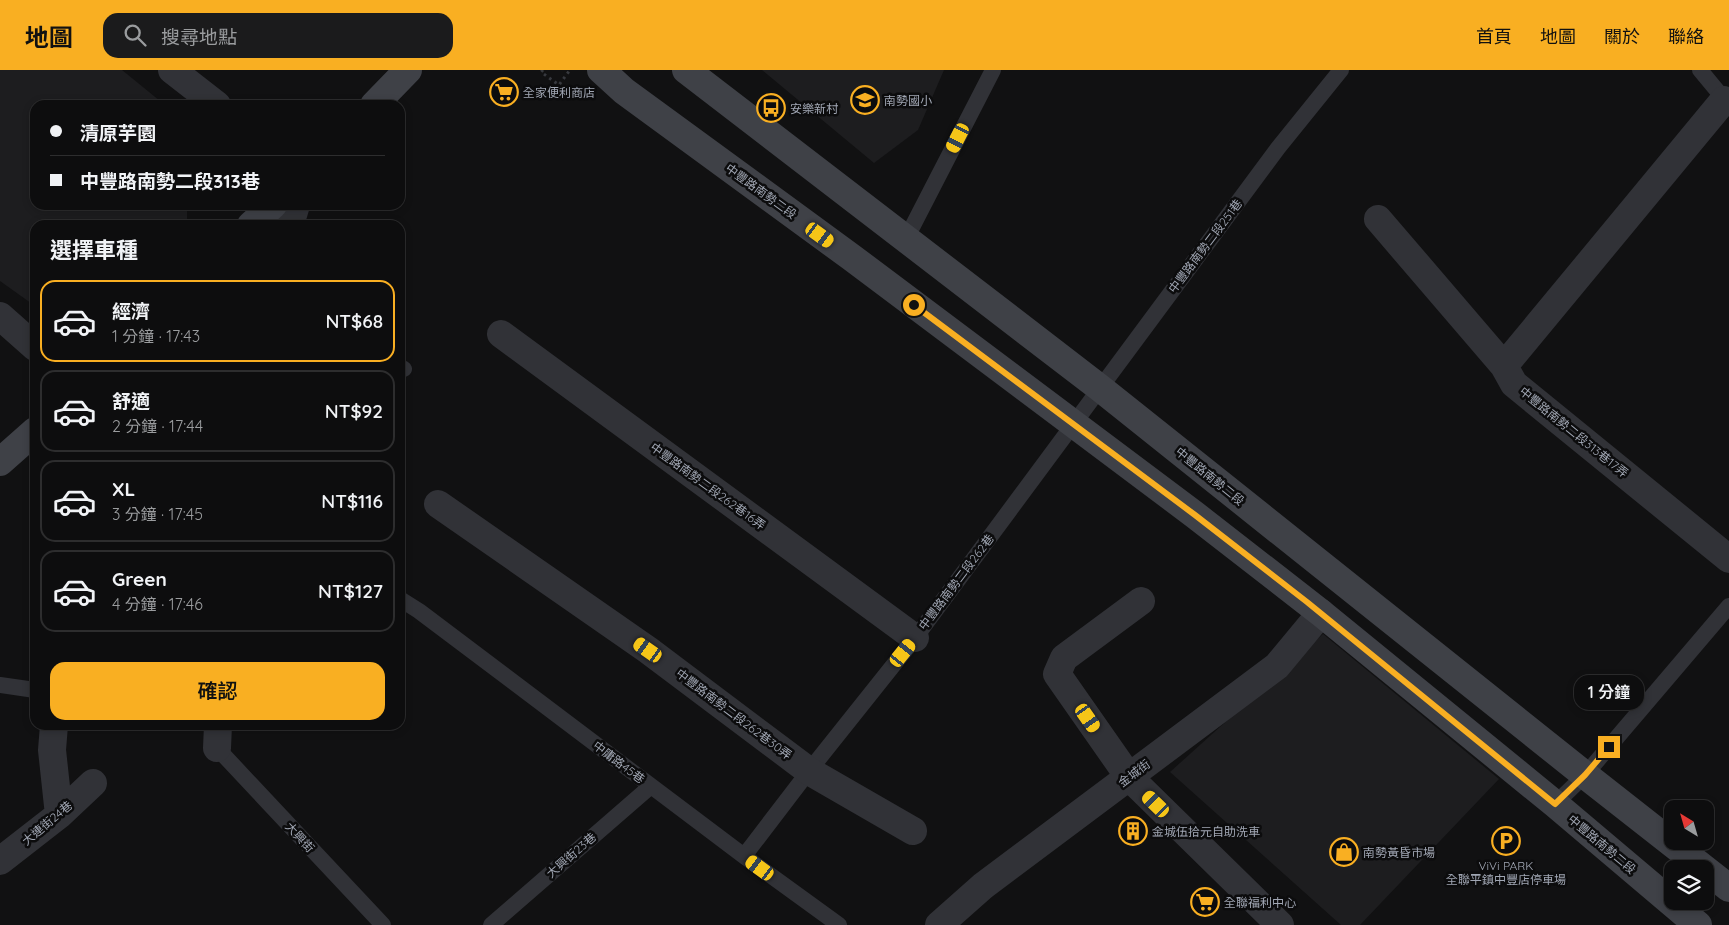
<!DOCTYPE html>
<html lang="zh-TW">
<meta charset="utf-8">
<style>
body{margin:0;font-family:Quicksand,"Noto Sans TC",sans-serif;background:#1b1b1c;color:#f1f3f6;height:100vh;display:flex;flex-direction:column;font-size:19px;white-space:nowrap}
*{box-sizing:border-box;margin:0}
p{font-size:16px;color:#9a9c9e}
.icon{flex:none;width:28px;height:28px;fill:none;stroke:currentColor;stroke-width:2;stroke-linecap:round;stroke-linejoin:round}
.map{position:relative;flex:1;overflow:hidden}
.sheet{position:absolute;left:30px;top:150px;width:375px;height:510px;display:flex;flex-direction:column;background:#0d0d0e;border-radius:15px;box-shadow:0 2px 8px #0003,0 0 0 1px #2d2d2e}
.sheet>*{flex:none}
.hud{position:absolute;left:30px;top:30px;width:375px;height:110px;border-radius:15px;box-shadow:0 2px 8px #0003,0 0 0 1px #2d2d2e;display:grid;align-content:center;height:110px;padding:0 20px;background:#0d0d0e}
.needle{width:32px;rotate:323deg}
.controls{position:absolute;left:1664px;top:730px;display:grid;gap:10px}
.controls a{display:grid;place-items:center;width:50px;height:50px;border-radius:10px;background:#0d0d0e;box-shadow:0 2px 8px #0003,0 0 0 1px #2d2d2e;font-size:25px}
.end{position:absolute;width:22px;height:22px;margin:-11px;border:6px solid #f9af22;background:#111;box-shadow:0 0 0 2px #111}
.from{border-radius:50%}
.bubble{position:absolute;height:35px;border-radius:15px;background:#0d0d0e;box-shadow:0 2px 8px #0003,0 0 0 1px #2d2d2e;font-size:16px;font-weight:600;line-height:35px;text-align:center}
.car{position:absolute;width:15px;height:30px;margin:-15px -8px;border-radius:6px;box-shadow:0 0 4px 1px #0007;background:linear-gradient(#f5c518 24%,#345 0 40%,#f5c518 0 76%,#345 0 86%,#f5c518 0)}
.hud b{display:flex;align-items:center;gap:18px;height:48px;font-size:19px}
.hud b+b{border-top:1px solid #2d2d2e}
.hud i{width:12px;height:12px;background:#f1f3f6}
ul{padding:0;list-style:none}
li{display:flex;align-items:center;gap:15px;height:82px;margin:0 10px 8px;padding:0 10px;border:2px solid #2d2d2e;border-radius:15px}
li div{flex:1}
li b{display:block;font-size:19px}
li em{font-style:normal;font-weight:600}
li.on{border-color:#f9af22}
li>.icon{width:45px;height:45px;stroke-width:1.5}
h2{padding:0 20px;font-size:22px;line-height:60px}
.cta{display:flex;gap:10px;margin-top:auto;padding:10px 20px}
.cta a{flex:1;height:58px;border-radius:15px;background:#f9af22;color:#111;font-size:20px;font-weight:600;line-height:58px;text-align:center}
header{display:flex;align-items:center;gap:30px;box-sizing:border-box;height:70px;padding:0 25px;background:#f9af22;color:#111}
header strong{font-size:24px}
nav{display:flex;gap:28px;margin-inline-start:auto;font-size:18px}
.search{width:350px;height:45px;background:#1b1b1c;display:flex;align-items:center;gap:12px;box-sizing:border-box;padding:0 18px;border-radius:15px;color:#9a9c9e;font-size:19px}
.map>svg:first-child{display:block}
</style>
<header>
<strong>地圖</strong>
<div class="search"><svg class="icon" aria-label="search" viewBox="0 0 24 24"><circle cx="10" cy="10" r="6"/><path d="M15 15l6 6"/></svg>搜尋地點</div>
<nav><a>首頁</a><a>地圖</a><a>關於</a><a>聯絡</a></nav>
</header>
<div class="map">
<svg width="1729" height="855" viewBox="0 0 1729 855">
<rect width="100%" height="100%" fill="#111112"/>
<path fill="#1d1d1f" d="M0,0H122L165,35H35V135H187V155H35V236L0,211Z
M762,0H944L918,60L874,93Z
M1323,564L1499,709L1360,855H1341L1170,702Z"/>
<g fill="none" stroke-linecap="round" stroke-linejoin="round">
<path stroke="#37393e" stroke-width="3" stroke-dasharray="2.5 4" stroke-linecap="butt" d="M543,0L541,2L559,15L570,0"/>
<path stroke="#313237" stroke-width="16" d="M1700,0L1729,35
M906,169L993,0
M400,297L404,299
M400,529L419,541L744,786L839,855
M0,615L35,620
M217,678L383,855
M1555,734L1585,705L1729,536
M744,786L809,701L915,568L1278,78L1341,0
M491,855L651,716"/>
<path stroke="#313237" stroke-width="28" d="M172,0L217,35
M1378,149L1504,296L1514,314L1729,489
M290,155L296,135
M0,246L35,277
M501,264L915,568
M1504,296L1724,30
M438,434L648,580L809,701L913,761
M1141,531L1064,588L1057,604L1129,707L1280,855
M54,655L52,680L59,745
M217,678L218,655
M0,791L59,745L93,713
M939,855L983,816L1277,596L1321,543"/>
<path stroke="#3f4147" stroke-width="28" d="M601,0L624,21L851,187L1195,445L1321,543L1555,734L1698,855
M686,0L1100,318L1585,705L1729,818
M374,35L408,0
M251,155L273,135
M0,392L35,361"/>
</g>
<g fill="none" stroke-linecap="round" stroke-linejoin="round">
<path stroke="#f9af22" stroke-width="6" d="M914,235L1195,445L1307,532L1555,734L1585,705L1609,677"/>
</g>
<defs>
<symbol id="supermarket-ring" viewBox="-11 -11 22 22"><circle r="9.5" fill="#0c0c0d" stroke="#f9af22" stroke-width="1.5"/><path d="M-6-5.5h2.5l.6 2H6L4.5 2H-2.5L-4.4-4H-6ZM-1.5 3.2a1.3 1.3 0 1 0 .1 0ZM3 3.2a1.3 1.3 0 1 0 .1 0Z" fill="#f9af22"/></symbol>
<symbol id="school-ring" viewBox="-11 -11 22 22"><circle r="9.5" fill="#0c0c0d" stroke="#f9af22" stroke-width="1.5"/><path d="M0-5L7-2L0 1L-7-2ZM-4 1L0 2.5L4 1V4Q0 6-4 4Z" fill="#f9af22"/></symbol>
<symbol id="bus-ring" viewBox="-11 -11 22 22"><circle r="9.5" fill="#0c0c0d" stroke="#f9af22" stroke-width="1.5"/><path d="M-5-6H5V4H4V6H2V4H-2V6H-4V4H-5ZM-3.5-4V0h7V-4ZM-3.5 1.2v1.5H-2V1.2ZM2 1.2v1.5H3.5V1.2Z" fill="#f9af22"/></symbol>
<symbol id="building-ring" viewBox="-11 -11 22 22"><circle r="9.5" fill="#0c0c0d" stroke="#f9af22" stroke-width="1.5"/><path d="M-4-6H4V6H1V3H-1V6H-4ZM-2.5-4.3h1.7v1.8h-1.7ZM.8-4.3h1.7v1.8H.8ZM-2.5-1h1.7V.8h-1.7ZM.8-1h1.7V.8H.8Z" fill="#f9af22"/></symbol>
<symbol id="parking-ring" viewBox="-11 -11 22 22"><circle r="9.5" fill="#0c0c0d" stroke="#f9af22" stroke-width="1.5"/><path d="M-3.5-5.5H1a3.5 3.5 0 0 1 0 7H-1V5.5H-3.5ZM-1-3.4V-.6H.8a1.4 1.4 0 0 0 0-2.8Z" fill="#f9af22"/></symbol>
<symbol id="shop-ring" viewBox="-11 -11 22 22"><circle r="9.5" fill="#0c0c0d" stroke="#f9af22" stroke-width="1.5"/><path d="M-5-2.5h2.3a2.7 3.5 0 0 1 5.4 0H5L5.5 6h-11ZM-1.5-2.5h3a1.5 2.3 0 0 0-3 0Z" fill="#f9af22"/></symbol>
</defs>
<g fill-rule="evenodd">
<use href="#supermarket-ring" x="488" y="6" width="32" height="32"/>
<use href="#school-ring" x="849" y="14" width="32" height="32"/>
<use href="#bus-ring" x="755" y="22" width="32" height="32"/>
<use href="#building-ring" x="1117" y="745" width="32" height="32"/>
<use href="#parking-ring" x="1490" y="755" width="32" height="32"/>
<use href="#shop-ring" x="1328" y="766" width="32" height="32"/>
<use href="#supermarket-ring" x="1189" y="816" width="32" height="32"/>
</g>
<g text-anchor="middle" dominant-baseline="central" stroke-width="5" stroke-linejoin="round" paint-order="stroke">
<g font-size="12" fill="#a1a7b4" stroke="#0c0c0d" text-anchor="start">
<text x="523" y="22">全家便利商店</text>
<text x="884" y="30">南勢國小</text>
<text x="790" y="38">安樂新村</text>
<text x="1152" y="761">金城伍拾元自助洗車</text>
<text x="1363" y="782">南勢黃昏市場</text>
<text x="1506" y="795" text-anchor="middle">ViVi PARK<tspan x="1506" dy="14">全聯平鎮中豐店停車場</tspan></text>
<text x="1224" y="832">全聯福利中心</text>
</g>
<g font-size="12" fill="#a1a7b4" stroke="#0c0c0d">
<text transform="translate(761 121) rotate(36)">中豐路南勢二段</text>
<text transform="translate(1205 176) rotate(-53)">中豐路南勢二段251巷</text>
<text transform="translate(1574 362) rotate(39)">中豐路南勢二段313巷17弄</text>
<text transform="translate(1210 406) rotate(39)">中豐路南勢二段</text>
<text transform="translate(708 416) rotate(36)">中豐路南勢二段262巷16弄</text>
<text transform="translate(956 512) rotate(-53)">中豐路南勢二段262巷</text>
<text transform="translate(734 644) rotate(37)">中豐路南勢二段262巷30弄</text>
<text transform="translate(619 692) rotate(37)">中庸路45巷</text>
<text transform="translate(1134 703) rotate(-37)">金城街</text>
<text transform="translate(47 753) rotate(-40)">大連街24巷</text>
<text transform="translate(300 767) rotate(47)">大興街</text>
<text transform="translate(1602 774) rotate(40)">中豐路南勢二段</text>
<text transform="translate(571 785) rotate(-41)">大興街23巷</text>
</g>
</g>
</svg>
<div class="controls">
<a><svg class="needle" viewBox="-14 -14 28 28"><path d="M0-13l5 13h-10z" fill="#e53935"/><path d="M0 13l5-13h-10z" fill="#9a9c9e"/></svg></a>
<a><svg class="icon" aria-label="layers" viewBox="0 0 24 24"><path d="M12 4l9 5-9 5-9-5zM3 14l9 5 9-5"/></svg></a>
</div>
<i class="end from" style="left:914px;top:235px"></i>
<i class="end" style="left:1609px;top:677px"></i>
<div class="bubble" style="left:1574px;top:605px;width:70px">1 分鐘</div>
<i class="car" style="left:958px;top:68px;rotate:207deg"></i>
<i class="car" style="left:820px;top:165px;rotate:126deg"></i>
<i class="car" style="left:648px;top:580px;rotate:305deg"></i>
<i class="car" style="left:903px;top:583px;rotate:39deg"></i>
<i class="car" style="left:1088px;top:648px;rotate:145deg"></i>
<i class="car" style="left:1156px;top:734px;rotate:314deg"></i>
<i class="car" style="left:760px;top:798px;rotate:306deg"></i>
<div class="hud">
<b><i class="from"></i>清原芋園</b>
<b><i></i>中豐路南勢二段313巷</b>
</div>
<section class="sheet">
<h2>選擇車種</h2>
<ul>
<li class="on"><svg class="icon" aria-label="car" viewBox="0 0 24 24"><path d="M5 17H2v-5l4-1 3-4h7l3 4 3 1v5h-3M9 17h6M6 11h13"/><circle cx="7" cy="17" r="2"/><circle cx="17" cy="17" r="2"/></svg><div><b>經濟</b><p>1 分鐘 · 17:43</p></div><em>NT$68</em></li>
<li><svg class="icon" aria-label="car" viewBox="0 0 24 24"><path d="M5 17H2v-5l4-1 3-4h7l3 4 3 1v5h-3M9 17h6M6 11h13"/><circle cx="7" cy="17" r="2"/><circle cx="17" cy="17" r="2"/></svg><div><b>舒適</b><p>2 分鐘 · 17:44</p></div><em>NT$92</em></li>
<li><svg class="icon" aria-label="car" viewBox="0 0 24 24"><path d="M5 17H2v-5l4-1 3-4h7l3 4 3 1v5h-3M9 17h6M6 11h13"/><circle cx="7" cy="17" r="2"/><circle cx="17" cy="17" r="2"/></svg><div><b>XL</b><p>3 分鐘 · 17:45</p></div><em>NT$116</em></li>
<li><svg class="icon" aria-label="car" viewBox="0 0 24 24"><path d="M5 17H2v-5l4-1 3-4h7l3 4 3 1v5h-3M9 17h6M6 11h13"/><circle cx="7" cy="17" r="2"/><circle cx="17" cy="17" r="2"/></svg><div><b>Green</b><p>4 分鐘 · 17:46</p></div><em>NT$127</em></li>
</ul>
<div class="cta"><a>確認</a></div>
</section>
</div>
